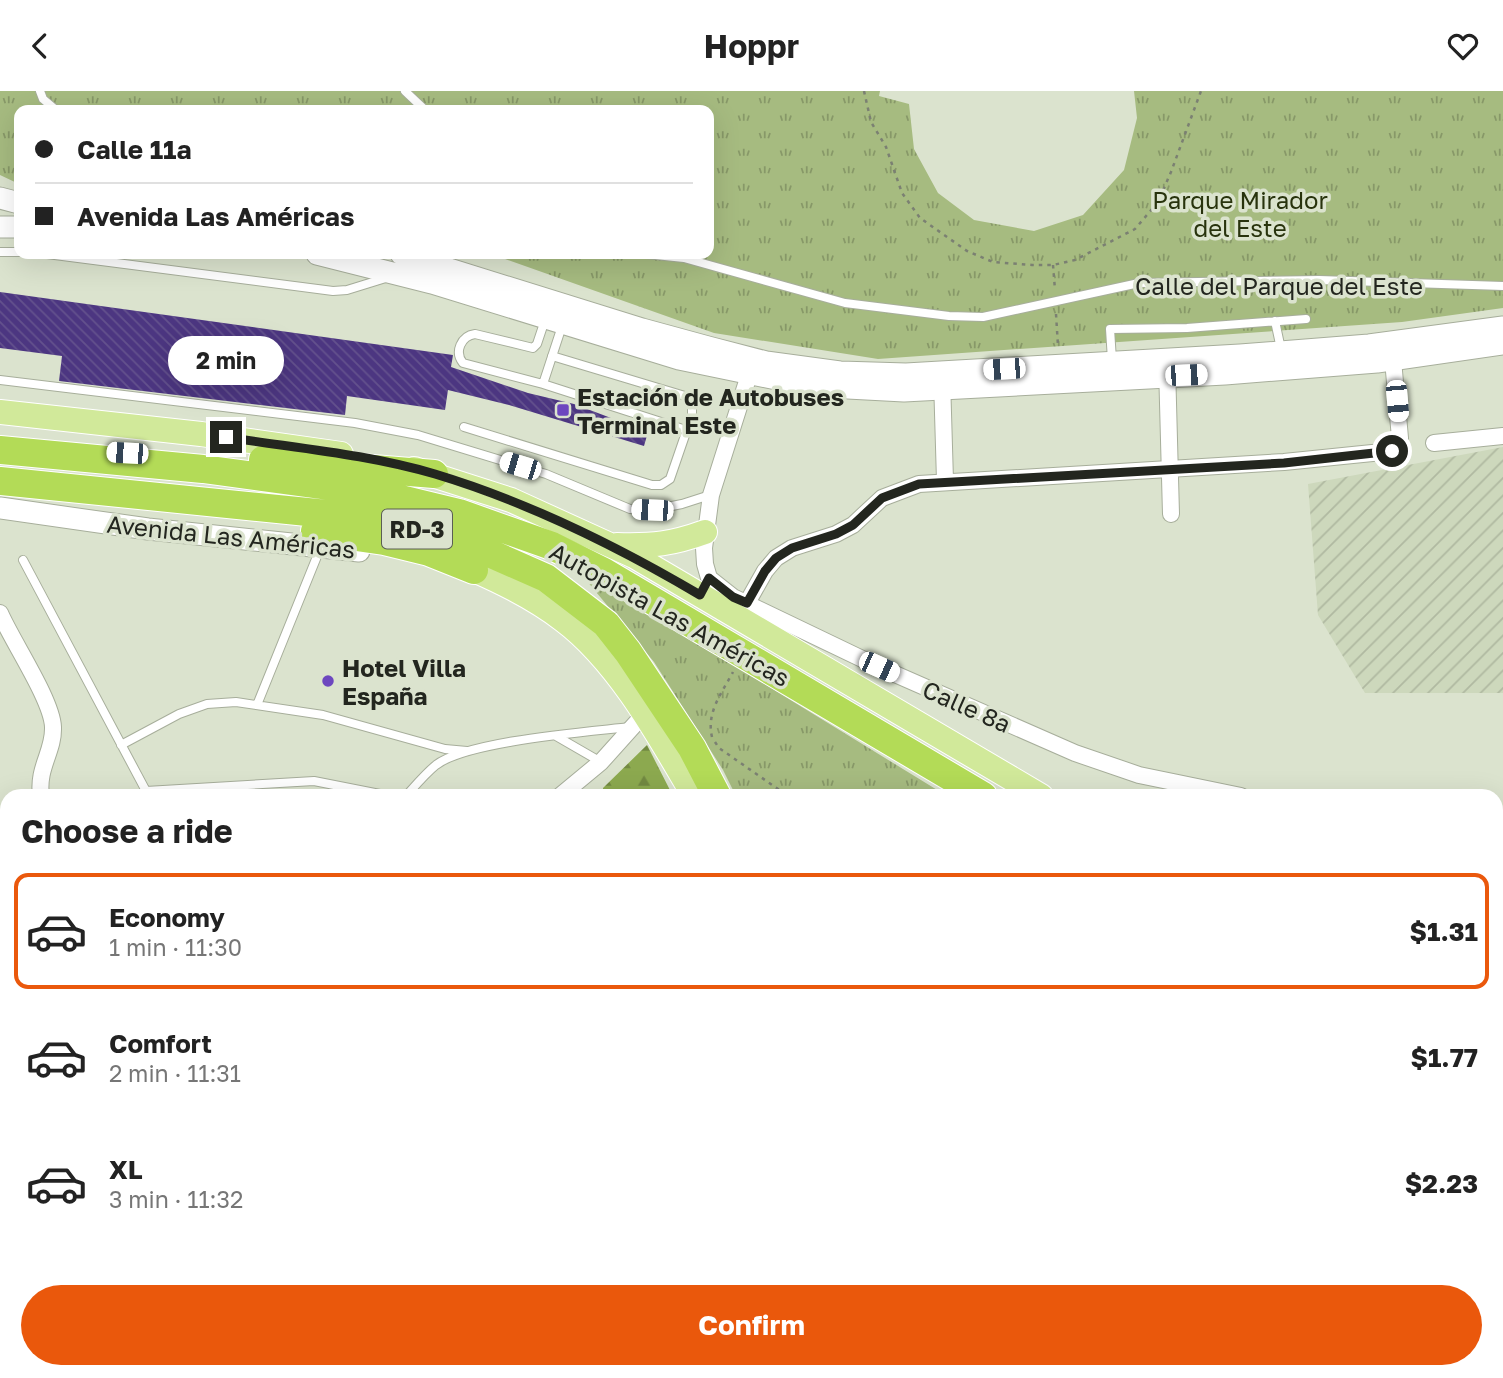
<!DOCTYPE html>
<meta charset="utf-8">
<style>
body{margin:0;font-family:"Golos Text",sans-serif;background:#f6f6f6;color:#222;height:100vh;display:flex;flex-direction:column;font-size:26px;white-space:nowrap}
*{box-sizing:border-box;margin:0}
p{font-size:23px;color:#767676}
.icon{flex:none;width:38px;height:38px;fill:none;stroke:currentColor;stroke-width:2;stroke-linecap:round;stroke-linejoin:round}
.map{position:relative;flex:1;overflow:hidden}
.details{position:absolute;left:0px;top:698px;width:1503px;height:590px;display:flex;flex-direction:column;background:#fff;border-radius:21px 21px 0 0;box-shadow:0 7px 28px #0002}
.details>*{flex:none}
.top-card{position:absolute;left:14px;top:14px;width:700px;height:154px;border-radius:14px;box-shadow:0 7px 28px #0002;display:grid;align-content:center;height:154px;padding:0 21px;background:#fff}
.end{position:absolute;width:32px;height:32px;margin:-16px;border:9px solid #23261f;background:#fff;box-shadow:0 0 0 4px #fff}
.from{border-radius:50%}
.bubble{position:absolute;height:49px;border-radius:24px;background:#fff;box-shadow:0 7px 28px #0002;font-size:23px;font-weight:700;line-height:49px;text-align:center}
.car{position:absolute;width:21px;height:42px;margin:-21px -10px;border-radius:9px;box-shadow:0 0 5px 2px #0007;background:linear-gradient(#fff 24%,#345 0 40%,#fff 0 76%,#345 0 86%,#fff 0)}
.top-card b{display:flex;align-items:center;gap:24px;height:66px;font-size:26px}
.top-card b+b{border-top:2px solid #e0e0e0}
.top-card i{width:18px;height:18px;background:#222}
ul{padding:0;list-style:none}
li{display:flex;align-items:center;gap:21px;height:116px;margin:0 14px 10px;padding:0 7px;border:4px solid transparent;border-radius:14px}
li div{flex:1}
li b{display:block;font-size:26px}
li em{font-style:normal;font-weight:700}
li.selected{border-color:#ea580c}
li>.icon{width:63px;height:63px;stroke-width:1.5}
h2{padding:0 21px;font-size:32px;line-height:84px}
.action{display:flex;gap:14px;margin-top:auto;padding:14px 21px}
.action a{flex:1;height:80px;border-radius:42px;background:#ea580c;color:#fff;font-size:28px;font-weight:700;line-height:80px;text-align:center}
header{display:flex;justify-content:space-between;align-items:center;height:91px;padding:0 21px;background:#fff;font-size:32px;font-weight:700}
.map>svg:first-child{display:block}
</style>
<header><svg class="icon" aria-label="back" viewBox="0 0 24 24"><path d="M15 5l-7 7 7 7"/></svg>Hoppr<svg class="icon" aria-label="heart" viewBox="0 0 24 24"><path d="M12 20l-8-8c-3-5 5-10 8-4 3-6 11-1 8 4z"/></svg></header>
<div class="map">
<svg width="1503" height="1287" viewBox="0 0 1503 1287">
<defs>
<pattern id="industrial-furrows" width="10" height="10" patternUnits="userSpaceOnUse" patternTransform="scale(1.75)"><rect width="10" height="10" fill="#cdd8bc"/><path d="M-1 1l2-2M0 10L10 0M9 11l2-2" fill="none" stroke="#b0b9a1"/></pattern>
<pattern id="grass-tufts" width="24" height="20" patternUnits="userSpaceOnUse" patternTransform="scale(1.75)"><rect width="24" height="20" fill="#a6bb80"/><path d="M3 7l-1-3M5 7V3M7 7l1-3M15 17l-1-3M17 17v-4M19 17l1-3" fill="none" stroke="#879868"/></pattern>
<pattern id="forest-firs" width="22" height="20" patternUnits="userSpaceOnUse" patternTransform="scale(1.75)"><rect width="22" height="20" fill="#8ca94f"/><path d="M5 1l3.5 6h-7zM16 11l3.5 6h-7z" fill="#728941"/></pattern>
<pattern id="building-back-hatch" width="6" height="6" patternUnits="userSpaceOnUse" patternTransform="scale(1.75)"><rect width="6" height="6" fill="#4c3681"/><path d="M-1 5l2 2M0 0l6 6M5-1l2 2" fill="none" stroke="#63518d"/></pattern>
</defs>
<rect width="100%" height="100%" fill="#dbe3ce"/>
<path fill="url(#industrial-furrows)" d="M1503,356V602H1365L1318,524L1308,393Z"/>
<path fill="url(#grass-tufts)" d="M0,0H880L879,5L909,13L914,58L938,102L974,129L1034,140L1083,124L1124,79L1137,27L1134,0H1503V217L1402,231L878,268L714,242L491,163H709V19H19V93L0,84Z
M577,478L947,705H736L723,679L654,571Z
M1496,859H1503V927L1496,929Z
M1496,1056L1503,1060V1217L1496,1218Z
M0,1190L7,1192V1266H0Z"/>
<path fill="url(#forest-firs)" d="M647,654L673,705H603V697Z
M0,840H7V1094L0,1093Z"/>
<path fill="url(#building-back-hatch)" d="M0,201L453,264L451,276L528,302L574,313L648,341L644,355L509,314L448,299L445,319L347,305L345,324L59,290L62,265L0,257Z"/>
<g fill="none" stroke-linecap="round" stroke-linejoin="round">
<defs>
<path id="lane" d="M40,0L43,8L56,19
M405,0L425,19
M0,161H19
M47,163L333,200L347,199L389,186
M646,163L684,167L845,212L949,225L983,226L1139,192L1319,189L1503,195
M545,229L537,253L533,257L475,243C461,245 454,261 463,272L543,293L686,339
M1275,230L1281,258
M1112,269L1110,238L1187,237L1306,228
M0,289L355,332L418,344L546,383L630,418L652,419L682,413L710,404
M543,293L563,232
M464,336L652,394H661L670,388L692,324V315L685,305L552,265
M23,469L146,700L314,690L390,705
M257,614L320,458
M556,645L601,671
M121,654L179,623L207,613L236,611L323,624L445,658L467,660
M406,705C415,695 425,683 436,674C467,650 587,641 630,636"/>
<path id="street" d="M1167,275L1171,423
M749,284L711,404L704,457L705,473L709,487L733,506L879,576L1075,662L1139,684L1241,705
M942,288L945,390
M1434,352L1503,345
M747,512L765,480L776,467L792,457L836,443L853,434L882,407L919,393L1284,371L1392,360L1397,356L1400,347L1393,269
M0,522C12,550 52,609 53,636C54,661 37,676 41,705
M560,705L601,671L645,622
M1496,729L1503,730
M0,755H7
M1496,846H1503"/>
<path id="secondary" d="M0,107L19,112
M0,136H19
M317,163L432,192L679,268L810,295L904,300L1225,283L1377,271L1503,253
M401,163L642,238L708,256L766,271L840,281L906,283L1240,264L1369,254L1503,236
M0,417L148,438L359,460
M654,1281L696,1287
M1050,1287L1119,1281"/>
<path id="primary" d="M0,321L201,343L341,363
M414,378L511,409L634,465L1041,705
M617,454C653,455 672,453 705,441
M474,479C506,493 536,508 563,529C618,570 660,647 694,705
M1496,951L1503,947
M0,1110H7
M0,1156L7,1154
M0,1177L7,1180
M1496,1259H1503
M0,1275H7"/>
<path id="highway" d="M0,359L203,378L372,401L459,422L552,455L604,481L983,705
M263,369L434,383
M0,390L357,426L453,446L546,487L606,533L628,561L692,657L717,705
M315,440L384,450L429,461L474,479
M1496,1028L1503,1032
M1496,1229H1503"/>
</defs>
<use href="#lane" stroke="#a7ae9b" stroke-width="10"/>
<use href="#street" stroke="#a7ae9b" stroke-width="18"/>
<use href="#secondary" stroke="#a7ae9b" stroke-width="23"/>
<use href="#primary" stroke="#fff" stroke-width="26"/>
<use href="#highway" stroke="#fff" stroke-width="30"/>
<path stroke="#7b8072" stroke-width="2.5" stroke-dasharray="3.5 5" stroke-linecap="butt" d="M864,0L871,31L886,56L902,102L920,127L967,160L993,171L1032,174H1053L1075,169L1135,138L1158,111L1171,81L1201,0
M1053,174L1055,199
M1056,223L1058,255
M712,646C706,621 722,602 733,581
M715,651L719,657L788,705"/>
<use href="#lane" stroke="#fff" stroke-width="8"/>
<use href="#street" stroke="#fff" stroke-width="16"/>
<use href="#secondary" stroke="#fff" stroke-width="21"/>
<use href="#primary" stroke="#d1e99a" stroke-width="24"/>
<use href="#highway" stroke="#b3db57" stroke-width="28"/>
<defs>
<path id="primary-bridge" d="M1496,970L1503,965"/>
</defs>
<use href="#primary-bridge" stroke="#fff" stroke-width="26" stroke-linecap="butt"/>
<use href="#primary-bridge" stroke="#d1e99a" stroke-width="24"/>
</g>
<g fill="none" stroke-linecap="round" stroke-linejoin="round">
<path stroke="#23261f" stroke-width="9" d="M226,346C295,357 367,363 435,383C528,411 617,455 700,504L709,487L733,506L747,512L765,480L776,467L792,457L836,443L853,434L882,407L919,393L1284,372L1392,360"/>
</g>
<g fill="#6d47bf" stroke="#dbe3ce" stroke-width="2.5">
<rect x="556" y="312" width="14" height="14" rx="3.5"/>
<circle cx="328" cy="590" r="7"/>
</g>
<g text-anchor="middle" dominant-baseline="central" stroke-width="7" stroke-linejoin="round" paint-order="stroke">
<rect fill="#dbe3ce" stroke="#5a5f54" stroke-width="2" x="382" y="418.5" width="70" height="39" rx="5"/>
<g font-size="23" font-weight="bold" fill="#23261f">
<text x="417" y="438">RD-3</text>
</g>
<g font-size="24" fill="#28330d" stroke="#dbe3ce">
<text x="1240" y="108">Parque Mirador<tspan x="1240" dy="28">del Este</tspan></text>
</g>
<g font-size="24" fill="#23261f" stroke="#dbe3ce">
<text x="1279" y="194">Calle del Parque del Este</text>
<text transform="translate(231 445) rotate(6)">Avenida Las Américas</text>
<text transform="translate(670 523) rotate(29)">Autopista Las Américas</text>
<text transform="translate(967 615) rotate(24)">Calle 8a</text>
</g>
<g font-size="24" font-weight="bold" fill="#23261f" stroke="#dbe3ce" text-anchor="start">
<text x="577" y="305">Estación de Autobuses<tspan x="577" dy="28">Terminal Este</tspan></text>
<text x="342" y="576">Hotel Villa<tspan x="342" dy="28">España</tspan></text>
</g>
</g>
</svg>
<i class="end from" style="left:1392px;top:360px"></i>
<i class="end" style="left:226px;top:346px"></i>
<div class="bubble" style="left:168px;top:245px;width:116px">2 min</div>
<i class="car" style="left:1004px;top:278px;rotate:267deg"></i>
<i class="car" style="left:1186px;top:284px;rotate:88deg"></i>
<i class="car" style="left:1397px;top:310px;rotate:175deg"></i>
<i class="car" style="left:127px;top:362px;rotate:273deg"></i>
<i class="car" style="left:520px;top:375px;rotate:287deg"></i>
<i class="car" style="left:652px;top:419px;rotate:272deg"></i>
<i class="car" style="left:879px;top:576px;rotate:114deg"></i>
<div class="top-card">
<b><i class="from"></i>Calle 11a</b>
<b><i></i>Avenida Las Américas</b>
</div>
<section class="details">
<h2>Choose a ride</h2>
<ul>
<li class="selected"><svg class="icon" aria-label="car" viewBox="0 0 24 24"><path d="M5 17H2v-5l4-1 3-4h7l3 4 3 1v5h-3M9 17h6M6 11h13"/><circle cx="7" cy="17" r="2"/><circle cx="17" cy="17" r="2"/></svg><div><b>Economy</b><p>1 min · 11:30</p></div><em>$1.31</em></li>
<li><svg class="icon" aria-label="car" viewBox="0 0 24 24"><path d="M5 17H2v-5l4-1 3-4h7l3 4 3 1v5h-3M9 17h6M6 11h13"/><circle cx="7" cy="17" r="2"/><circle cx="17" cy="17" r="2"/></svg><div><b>Comfort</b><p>2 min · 11:31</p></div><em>$1.77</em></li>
<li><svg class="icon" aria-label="car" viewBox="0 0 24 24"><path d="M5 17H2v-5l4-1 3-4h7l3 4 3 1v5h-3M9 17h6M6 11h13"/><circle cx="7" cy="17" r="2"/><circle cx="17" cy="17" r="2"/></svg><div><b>XL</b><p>3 min · 11:32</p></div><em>$2.23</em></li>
</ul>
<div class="action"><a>Confirm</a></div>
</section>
</div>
